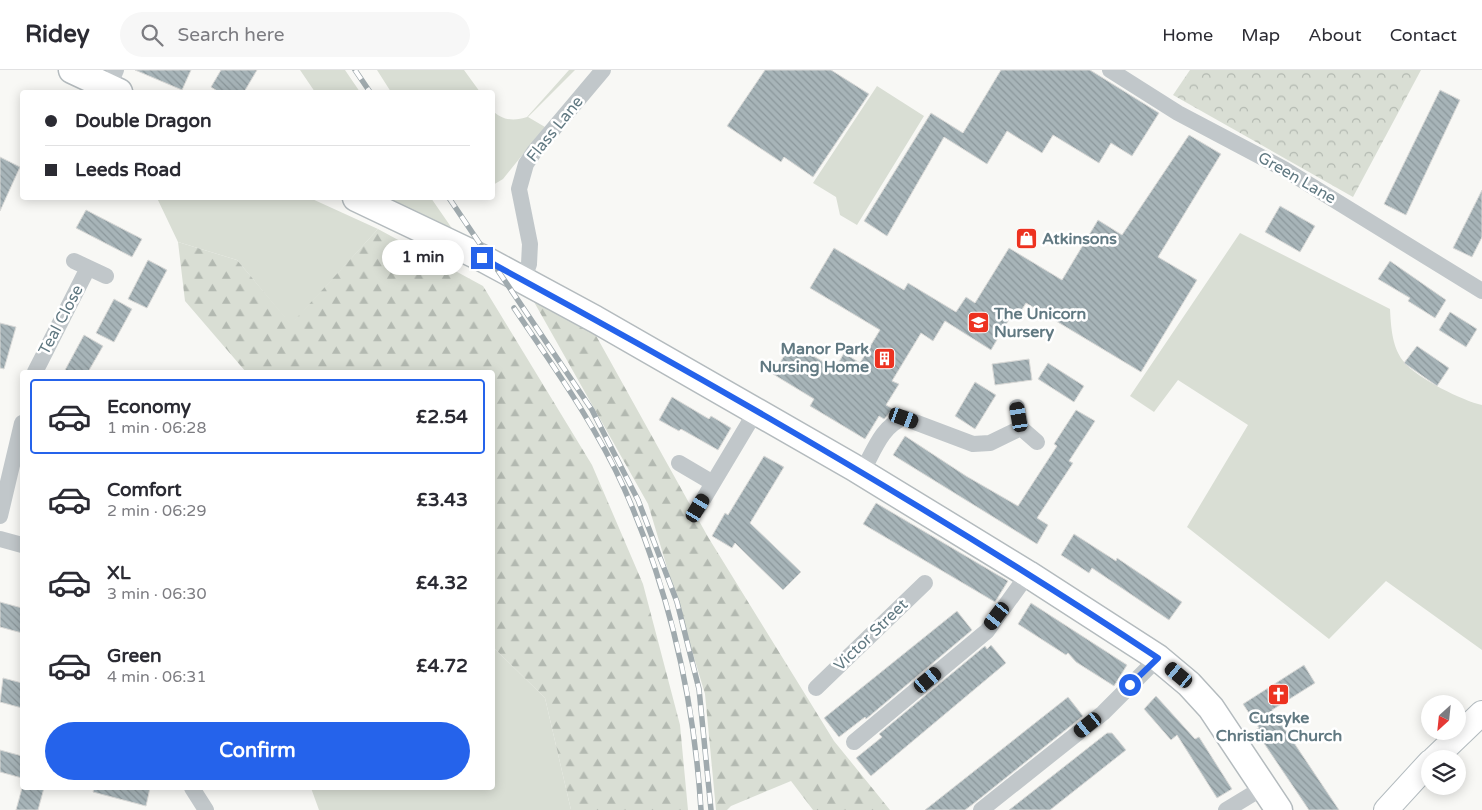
<!DOCTYPE html>
<meta charset="utf-8">
<style>
body{margin:0;font-family:"Varela Round",sans-serif;background:#f7f7f7;color:#2b2b33;height:100vh;display:flex;flex-direction:column;font-size:19px;white-space:nowrap}
*{box-sizing:border-box;margin:0}
p{font-size:16px;color:#7c7c81}
.icon{flex:none;width:28px;height:28px;fill:none;stroke:currentColor;stroke-width:2;stroke-linecap:round;stroke-linejoin:round}
.map{position:relative;flex:1;overflow:hidden}
.panel{position:absolute;left:20px;top:300px;width:475px;height:420px;display:flex;flex-direction:column;background:#fff;border-radius:5px;box-shadow:0 2px 12px #0003}
.panel>*{flex:none}
.banner{position:absolute;left:20px;top:20px;width:475px;height:110px;border-radius:5px;box-shadow:0 2px 12px #0003;display:grid;align-content:center;height:110px;padding:0 25px;background:#fff}
.needle{width:32px;rotate:207deg}
.controls{position:absolute;left:1421px;top:625px;display:grid;gap:10px}
.controls a{display:grid;place-items:center;width:45px;height:45px;border-radius:50%;background:#fff;box-shadow:0 2px 12px #0003;font-size:25px}
.end{position:absolute;width:22px;height:22px;margin:-11px;border:6px solid #2563eb;background:#fff;box-shadow:0 0 0 2px #fff}
.from{border-radius:50%}
.bubble{position:absolute;height:35px;border-radius:18px;background:#fff;box-shadow:0 2px 12px #0003;font-size:16px;font-weight:700;line-height:35px;text-align:center}
.car{position:absolute;width:15px;height:30px;margin:-15px -8px;border-radius:6px;box-shadow:0 0 4px 1px #0007;background:linear-gradient(#222 24%,#8ab4d8 0 40%,#222 0 76%,#8ab4d8 0 86%,#222 0)}
.banner b{display:flex;align-items:center;gap:18px;height:48px;font-size:19px}
.banner b+b{border-top:1px solid #e1e1e2}
.banner i{width:12px;height:12px;background:#2b2b33}
ul{padding:9px 0 0;list-style:none}
li{display:flex;align-items:center;gap:15px;height:75px;margin:0 10px 8px;padding:0 15px;border:2px solid transparent;border-radius:5px}
li div{flex:1}
li b{display:block;font-size:19px}
li em{font-style:normal;font-weight:700}
li.on{border-color:#2563eb}
li>.icon{width:45px;height:45px;stroke-width:1.5}
.cta{display:flex;gap:10px;margin-top:auto;padding:10px 25px}
.cta a{flex:1;height:58px;border-radius:30px;background:#2563eb;color:#fff;font-size:20px;font-weight:700;line-height:58px;text-align:center}
header{display:flex;align-items:center;gap:30px;box-sizing:border-box;height:70px;padding:0 25px;background:#fff;border-bottom:1px solid #e1e1e2}
header strong{font-size:24px}
nav{display:flex;gap:28px;margin-inline-start:auto;font-size:18px}
.search{width:350px;height:45px;background:#f7f7f7;display:flex;align-items:center;gap:12px;box-sizing:border-box;padding:0 18px;border-radius:28px;color:#7c7c81;font-size:19px}
.map>svg:first-child{display:block}
</style>
<header>
<strong>Ridey</strong>
<div class="search"><svg class="icon" aria-label="search" viewBox="0 0 24 24"><circle cx="10" cy="10" r="6"/><path d="M15 15l6 6"/></svg>Search here</div>
<nav><a>Home</a><a>Map</a><a>About</a><a>Contact</a></nav>
</header>
<div class="map">
<svg width="1482" height="740" viewBox="0 0 1482 740">
<defs>
<pattern id="forest-firs" width="22" height="20" patternUnits="userSpaceOnUse" patternTransform="scale(1.25)"><rect width="22" height="20" fill="#d9ded4"/><path d="M5 1l3.5 6h-7zM16 11l3.5 6h-7z" fill="#b3b9b1"/></pattern>
<pattern id="park-crowns" width="20" height="18" patternUnits="userSpaceOnUse" patternTransform="scale(1.25)"><rect width="20" height="18" fill="#d9ded4"/><path d="M2 6a3 3 0 1 1 6 0M12 15a3 3 0 1 1 6 0" fill="none" stroke="#b3b9b1"/></pattern>
<pattern id="building-back-hatch" width="6" height="6" patternUnits="userSpaceOnUse" patternTransform="scale(1.25)"><rect width="6" height="6" fill="#a7b4b8"/><path d="M-1 5l2 2M0 0l6 6M5-1l2 2" fill="none" stroke="#8b979b"/></pattern>
</defs>
<rect width="100%" height="100%" fill="#f8f8f5"/>
<path fill="#d9ded4" d="M300,0H345L360,22H315Z
M377,0H464L480,22H391Z
M569,0H575L528,47L545,57L503,109L493,115L492,40C502,51 515,51 527,47Z
M877,16L924,46L857,155L840,145L836,127L813,113Z
M157,128H310L378,159L291,255L237,190L178,172Z
M380,128H431L460,170Z
M1240,163L1390,239C1391,257 1392,279 1405,293C1417,308 1463,331 1482,335V580L1386,511L1329,569L1187,457L1248,355L1178,310L1154,342L1130,326Z
M493,577L545,628L571,740H319L311,718H492Z"/>
<path fill="url(#forest-firs)" d="M378,159L483,216L592,395L643,514L680,655L688,740H571L545,628L493,577L492,302H246L185,231L178,172L237,190L291,254Z
M529,223L594,262L708,467L834,671L890,740H813L791,711L731,736L727,740H716L705,624L648,434Z"/>
<path fill="url(#park-crowns)" d="M1190,0H1421L1353,127L1173,25Z"/>
<path fill="url(#building-back-hatch)" stroke="#dadad8" d="M135,0H191L182,20Z
M221,0H257L244,22H219L211,17Z
M765,0H831L869,24L813,107L784,87L781,92L727,56Z
M1001,0H1090L1159,43L1132,86L1111,73L1099,93L1053,65L1042,83L1007,61L987,94L944,67L887,166L864,151L931,43L963,63Z
M1440,20L1460,30L1406,145L1384,134Z
M1189,65L1221,84L1158,187L1197,210L1141,302L1026,233L1016,249L1011,246L991,280L945,251L933,271L921,263L892,311L899,314L886,335L893,339L884,349L879,346L865,369L810,336L814,329L773,304L792,273L835,299L844,283L860,293L880,260L810,218L834,178L904,220L908,213L956,242L966,227L975,233L1009,178L1062,210L1098,150L1122,165Z
M0,87L20,97L0,141Z
M1482,120V167L1472,187L1453,178Z
M1280,136L1315,156L1300,182L1265,162Z
M86,140L142,169L132,187L76,158Z
M148,190L167,200L147,238L128,229Z
M1390,191L1446,230L1435,248L1408,231L1410,228L1378,209Z
M114,229L132,239L114,272L96,263Z
M1450,242L1477,259L1466,277L1439,260Z
M0,253L16,257L4,299L0,298Z
M84,265L103,276L88,302H64Z
M1417,276L1449,298L1437,316L1404,293Z
M1029,289L1032,310L995,315L992,294Z
M1048,293L1084,316L1074,332L1038,309Z
M975,312L996,325L975,359L955,346Z
M672,327L709,349L711,346L731,358L718,380L681,359L679,361L659,350Z
M1076,340L1095,351L1069,391L1073,393L1037,448L1048,455L1037,474L893,385L905,366L966,406L1018,436L1057,376L1054,374Z
M764,386L784,397L750,453L801,502L783,520L735,473L732,478L712,466L725,443L728,445Z
M876,433L1008,511L995,532L863,454Z
M1074,464L1116,491L1117,488L1182,532L1169,550L1092,498L1089,503L1061,485Z
M0,532L22,538V563L0,557Z
M1031,533L1127,595L1114,616L1076,592L1068,583L1066,585L1018,554Z
M957,541L972,560L866,649L865,647L839,667L824,648Z
M991,575L1006,593L871,706L856,688L882,667L879,664L985,576L987,579Z
M1304,595L1315,613L1272,640L1339,740H1309L1255,660L1259,658L1243,634Z
M3,608L22,613V638L0,632Z
M1156,626L1195,669L1199,667L1232,719L1217,728L1177,665L1171,670L1144,639Z
M1068,627L1083,646L973,734L965,740H925Z
M1107,663H1112L1126,680L1050,740H1009Z
M0,680L22,686V708L0,702Z
M22,718H44L38,740H16Z
M94,718H150L146,736L93,722Z"/>
<g fill="none" stroke-linecap="round" stroke-linejoin="round">
<defs>
<path id="secondary" d="M1434,689L1482,643
M1386,740L1430,692"/>
<path id="primary" d="M72,0L119,22
M356,128L482,188L595,249L853,397L1028,504L1158,588L1189,614L1211,638L1279,740"/>
</defs>
<use href="#secondary" stroke="#b3bbbf" stroke-width="26"/>
<use href="#primary" stroke="#b4bbbe" stroke-width="29"/>
<path stroke="#c1c7ca" stroke-width="16" d="M1110,0L1178,43L1284,99L1482,221
M108,18L116,0
M74,191L106,206
M523,211L529,194L530,174L519,119L526,94L534,82L603,0
M35,302L88,198
M1017,337L1021,358L1037,372
M679,393L713,413
M862,402C873,383 882,355 904,348L973,374L990,373L1021,358
M698,438L756,341
M0,446L22,353
M0,469L22,475
M816,618L925,513
M854,672L987,561L1028,504
M192,718L206,740
M981,740L1103,643L1158,588
M1226,740L1264,717"/>
<use href="#secondary" stroke="#fff" stroke-width="24"/>
<use href="#primary" stroke="#fff" stroke-width="26"/>
<defs>
<path id="rail" d="M355,0L370,22
M449,128L592,340L638,430L677,532L699,619L711,740
M514,238C553,296 595,354 624,418C670,522 694,627 701,740"/>
</defs>
<use href="#rail" stroke="#a0aaae" stroke-width="5.5"/>
<use href="#rail" stroke="#fff" stroke-width="4" stroke-dasharray="11" stroke-linecap="butt"/>
</g>
<g fill="none" stroke-linecap="round" stroke-linejoin="round">
<path stroke="#2563eb" stroke-width="6" d="M482,188C712,312 939,443 1158,588L1130,615"/>
</g>
<defs>
<symbol id="shop-square" viewBox="-11 -11 22 22"><rect x="-9" y="-9" width="18" height="18" rx="4" fill="#ed3220" stroke="#fff"/><path d="M-5-2.5h2.3a2.7 3.5 0 0 1 5.4 0H5L5.5 6h-11ZM-1.5-2.5h3a1.5 2.3 0 0 0-3 0Z" fill="#fff"/></symbol>
<symbol id="school-square" viewBox="-11 -11 22 22"><rect x="-9" y="-9" width="18" height="18" rx="4" fill="#ed3220" stroke="#fff"/><path d="M0-5L7-2L0 1L-7-2ZM-4 1L0 2.5L4 1V4Q0 6-4 4Z" fill="#fff"/></symbol>
<symbol id="building-square" viewBox="-11 -11 22 22"><rect x="-9" y="-9" width="18" height="18" rx="4" fill="#ed3220" stroke="#fff"/><path d="M-4-6H4V6H1V3H-1V6H-4ZM-2.5-4.3h1.7v1.8h-1.7ZM.8-4.3h1.7v1.8H.8ZM-2.5-1h1.7V.8h-1.7ZM.8-1h1.7V.8H.8Z" fill="#fff"/></symbol>
<symbol id="church-square" viewBox="-11 -11 22 22"><rect x="-9" y="-9" width="18" height="18" rx="4" fill="#ed3220" stroke="#fff"/><path d="M-1.2-6h2.4v3.5h3.3v2.4h-3.3V6h-2.4V-.1h-3.3v-2.4h3.3Z" fill="#fff"/></symbol>
</defs>
<g fill-rule="evenodd">
<use href="#shop-square" x="1014" y="156" width="25" height="25"/>
<use href="#school-square" x="966" y="240" width="25" height="25"/>
<use href="#building-square" x="872" y="276" width="25" height="25"/>
<use href="#church-square" x="1266" y="612" width="25" height="25"/>
</g>
<g text-anchor="middle" dominant-baseline="central" stroke-width="5" stroke-linejoin="round" paint-order="stroke">
<g font-size="16" fill="#617982" stroke="#fff">
<text transform="translate(555 59) rotate(-51)">Flass Lane</text>
<text transform="translate(1297 108) rotate(30)">Green Lane</text>
<text transform="translate(61 250) rotate(-62)">Teal Close</text>
<text transform="translate(871 565) rotate(-44)">Victor Street</text>
</g>
<g font-size="16" font-weight="bold" fill="#617982" stroke="#fff" text-anchor="start">
<text x="1042" y="169">Atkinsons</text>
<text x="994" y="244">The Unicorn<tspan x="994" dy="18">Nursery</tspan></text>
<text x="869" y="279" text-anchor="end">Manor Park<tspan x="869" dy="18">Nursing Home</tspan></text>
<text x="1279" y="648" text-anchor="middle">Cutsyke<tspan x="1279" dy="18">Christian Church</tspan></text>
</g>
</g>
</svg>
<div class="controls">
<a><svg class="needle" viewBox="-14 -14 28 28"><path d="M0-13l5 13h-10z" fill="#e53935"/><path d="M0 13l5-13h-10z" fill="#7c7c81"/></svg></a>
<a><svg class="icon" aria-label="layers" viewBox="0 0 24 24"><path d="M12 4l9 5-9 5-9-5zM3 14l9 5 9-5"/></svg></a>
</div>
<i class="end from" style="left:1130px;top:615px"></i>
<i class="end" style="left:482px;top:188px"></i>
<div class="bubble" style="left:382px;top:170px;width:82px">1 min</div>
<i class="car" style="left:1019px;top:347px;rotate:350deg"></i>
<i class="car" style="left:904px;top:348px;rotate:110deg"></i>
<i class="car" style="left:698px;top:438px;rotate:31deg"></i>
<i class="car" style="left:997px;top:546px;rotate:217deg"></i>
<i class="car" style="left:1179px;top:605px;rotate:310deg"></i>
<i class="car" style="left:928px;top:610px;rotate:50deg"></i>
<i class="car" style="left:1088px;top:655px;rotate:231deg"></i>
<div class="banner">
<b><i class="from"></i>Double Dragon</b>
<b><i></i>Leeds Road</b>
</div>
<section class="panel">
<ul>
<li class="on"><svg class="icon" aria-label="car" viewBox="0 0 24 24"><path d="M5 17H2v-5l4-1 3-4h7l3 4 3 1v5h-3M9 17h6M6 11h13"/><circle cx="7" cy="17" r="2"/><circle cx="17" cy="17" r="2"/></svg><div><b>Economy</b><p>1 min · 06:28</p></div><em>£2.54</em></li>
<li><svg class="icon" aria-label="car" viewBox="0 0 24 24"><path d="M5 17H2v-5l4-1 3-4h7l3 4 3 1v5h-3M9 17h6M6 11h13"/><circle cx="7" cy="17" r="2"/><circle cx="17" cy="17" r="2"/></svg><div><b>Comfort</b><p>2 min · 06:29</p></div><em>£3.43</em></li>
<li><svg class="icon" aria-label="car" viewBox="0 0 24 24"><path d="M5 17H2v-5l4-1 3-4h7l3 4 3 1v5h-3M9 17h6M6 11h13"/><circle cx="7" cy="17" r="2"/><circle cx="17" cy="17" r="2"/></svg><div><b>XL</b><p>3 min · 06:30</p></div><em>£4.32</em></li>
<li><svg class="icon" aria-label="car" viewBox="0 0 24 24"><path d="M5 17H2v-5l4-1 3-4h7l3 4 3 1v5h-3M9 17h6M6 11h13"/><circle cx="7" cy="17" r="2"/><circle cx="17" cy="17" r="2"/></svg><div><b>Green</b><p>4 min · 06:31</p></div><em>£4.72</em></li>
</ul>
<div class="cta"><a>Confirm</a></div>
</section>
</div>
